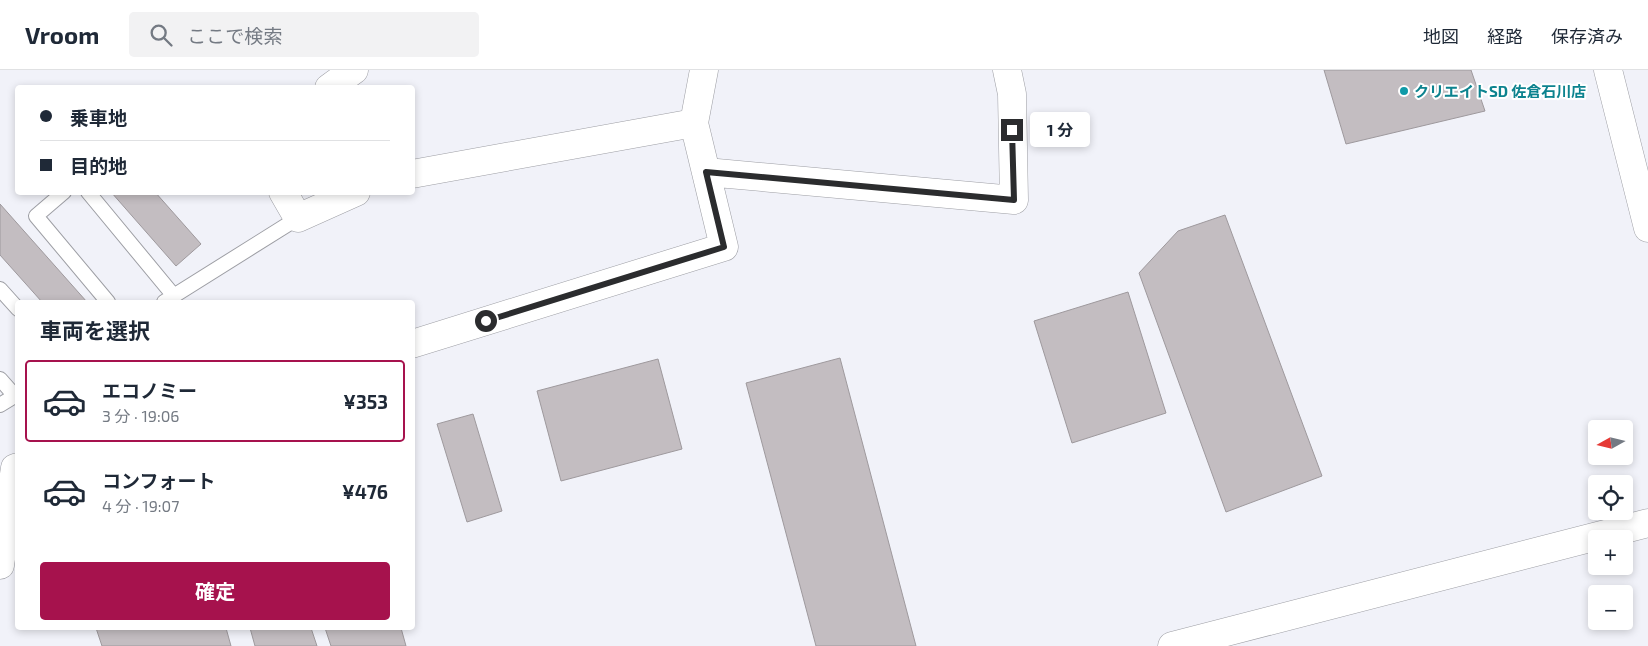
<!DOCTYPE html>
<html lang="ja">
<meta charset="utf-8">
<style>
body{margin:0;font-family:"Exo 2","Noto Sans JP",sans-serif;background:#f2f2f3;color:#1f2937;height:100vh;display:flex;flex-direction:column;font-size:19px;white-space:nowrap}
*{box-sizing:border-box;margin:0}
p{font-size:16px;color:#747a83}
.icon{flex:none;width:28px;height:28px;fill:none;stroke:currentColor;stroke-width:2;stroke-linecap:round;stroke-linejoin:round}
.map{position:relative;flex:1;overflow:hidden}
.side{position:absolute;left:15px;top:230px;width:400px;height:330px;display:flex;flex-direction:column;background:#fff;border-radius:5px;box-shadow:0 2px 8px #0003}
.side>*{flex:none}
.guide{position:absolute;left:15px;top:15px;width:400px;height:110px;border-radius:5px;box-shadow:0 2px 8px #0003;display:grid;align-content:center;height:110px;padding:0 25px;background:#fff}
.needle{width:32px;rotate:262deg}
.tools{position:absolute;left:1588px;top:350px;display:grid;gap:10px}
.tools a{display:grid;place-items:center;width:45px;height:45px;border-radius:5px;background:#fff;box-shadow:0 2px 8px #0003;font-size:25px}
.end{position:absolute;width:22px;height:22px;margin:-11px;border:6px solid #2b2c2e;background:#fff;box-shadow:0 0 0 2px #fff}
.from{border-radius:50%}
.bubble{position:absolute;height:35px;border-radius:5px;background:#fff;box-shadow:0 2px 8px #0003;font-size:16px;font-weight:700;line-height:35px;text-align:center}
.guide b{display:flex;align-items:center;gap:18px;height:48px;font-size:19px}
.guide b+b{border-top:1px solid #e0e1e3}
.guide i{width:12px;height:12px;background:#1f2937}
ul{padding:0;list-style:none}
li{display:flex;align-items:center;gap:15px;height:82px;margin:0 10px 8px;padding:0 15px;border:2px solid transparent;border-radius:5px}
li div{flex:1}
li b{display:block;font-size:19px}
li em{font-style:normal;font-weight:700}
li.current{border-color:#a6124d}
li>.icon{width:45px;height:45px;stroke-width:1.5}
h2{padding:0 25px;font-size:22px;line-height:60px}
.action{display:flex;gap:10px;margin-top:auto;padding:10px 25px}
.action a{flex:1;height:58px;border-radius:5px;background:#a6124d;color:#fff;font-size:20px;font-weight:700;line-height:58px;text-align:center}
header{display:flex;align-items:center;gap:30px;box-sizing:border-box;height:70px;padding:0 25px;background:#fff;border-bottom:1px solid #e0e1e3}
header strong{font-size:24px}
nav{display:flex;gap:28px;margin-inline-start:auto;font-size:18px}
.search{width:350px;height:45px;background:#f2f2f3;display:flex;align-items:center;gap:12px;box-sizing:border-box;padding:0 18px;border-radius:5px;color:#747a83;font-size:19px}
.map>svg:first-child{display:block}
</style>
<header>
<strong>Vroom</strong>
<div class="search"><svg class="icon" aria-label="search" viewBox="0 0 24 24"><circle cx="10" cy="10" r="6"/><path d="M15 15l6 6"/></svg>ここで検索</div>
<nav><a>地図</a><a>経路</a><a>保存済み</a></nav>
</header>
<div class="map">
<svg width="1648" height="576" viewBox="0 0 1648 576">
<rect width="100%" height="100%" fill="#f1f2f9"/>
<path fill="#c3bdc1" stroke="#9e999d" d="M1324,0H1471L1485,41L1346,74Z
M111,122H155L201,174L176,196Z
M0,134L87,232H42L0,185Z
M1225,145L1322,406L1226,442L1139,203L1178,161Z
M1128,222L1166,343L1072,373L1034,251Z
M840,288L916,576H816L746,313Z
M658,289L682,379L561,411L537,321Z
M473,344L502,441L467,452L437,354Z
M96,558H226L231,576H102Z
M250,558H311L317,576H255Z
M325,558H401L406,576H331Z"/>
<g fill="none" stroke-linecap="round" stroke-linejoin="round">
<defs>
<path id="service" d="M64,122L36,146L108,232
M88,122L174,226
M0,219L18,239
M164,232L298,148
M0,309L15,326
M0,335L18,324"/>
<path id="minor" d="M329,18L354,0
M706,102L1014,130L1012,24L1007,0
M412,104L694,53
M283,122L298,148L356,122
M412,274L724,177L694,53L704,0
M0,495L15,398L18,397"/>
<path id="tertiary" d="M1608,0L1648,158
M1172,576L1648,453"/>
</defs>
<use href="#service" stroke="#9d9ea4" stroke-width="16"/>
<use href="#minor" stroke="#9d9ea4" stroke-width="29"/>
<use href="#tertiary" stroke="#9d9ea4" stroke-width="29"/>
<use href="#service" stroke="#fff" stroke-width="14"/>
<use href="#minor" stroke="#fff" stroke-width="28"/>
<use href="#tertiary" stroke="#fff" stroke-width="28"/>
</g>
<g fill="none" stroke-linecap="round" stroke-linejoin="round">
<path stroke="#2b2c2e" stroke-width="6" d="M486,251L724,177L706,102L1014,130L1012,60"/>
</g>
<circle fill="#0f9aa8" stroke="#fff" stroke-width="2" cx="1404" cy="21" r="5"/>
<g text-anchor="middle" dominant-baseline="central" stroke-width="4" stroke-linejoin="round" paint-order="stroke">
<g font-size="15" font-weight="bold" fill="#0d838f" stroke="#fff" text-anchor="start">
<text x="1414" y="21">クリエイトSD 佐倉石川店</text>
</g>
</g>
</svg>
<div class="tools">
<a><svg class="needle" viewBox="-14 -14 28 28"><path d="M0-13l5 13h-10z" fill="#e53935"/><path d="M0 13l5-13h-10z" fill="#747a83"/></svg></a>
<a><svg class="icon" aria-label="locate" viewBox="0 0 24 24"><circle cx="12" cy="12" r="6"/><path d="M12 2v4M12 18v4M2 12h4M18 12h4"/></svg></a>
<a>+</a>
<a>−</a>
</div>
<i class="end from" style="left:486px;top:251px"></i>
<i class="end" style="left:1012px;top:60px"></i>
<div class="bubble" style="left:1030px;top:42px;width:60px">1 分</div>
<div class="guide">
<b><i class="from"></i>乗車地</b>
<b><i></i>目的地</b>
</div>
<section class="side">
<h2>車両を選択</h2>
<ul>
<li class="current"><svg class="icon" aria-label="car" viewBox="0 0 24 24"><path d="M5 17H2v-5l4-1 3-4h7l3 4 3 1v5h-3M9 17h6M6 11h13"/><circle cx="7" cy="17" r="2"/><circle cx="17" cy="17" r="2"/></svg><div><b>エコノミー</b><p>3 分 · 19:06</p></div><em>¥353</em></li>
<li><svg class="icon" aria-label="car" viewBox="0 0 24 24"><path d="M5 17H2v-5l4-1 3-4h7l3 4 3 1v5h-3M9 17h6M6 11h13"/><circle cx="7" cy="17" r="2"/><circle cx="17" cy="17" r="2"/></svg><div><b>コンフォート</b><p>4 分 · 19:07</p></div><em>¥476</em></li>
</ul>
<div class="action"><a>確定</a></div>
</section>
</div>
